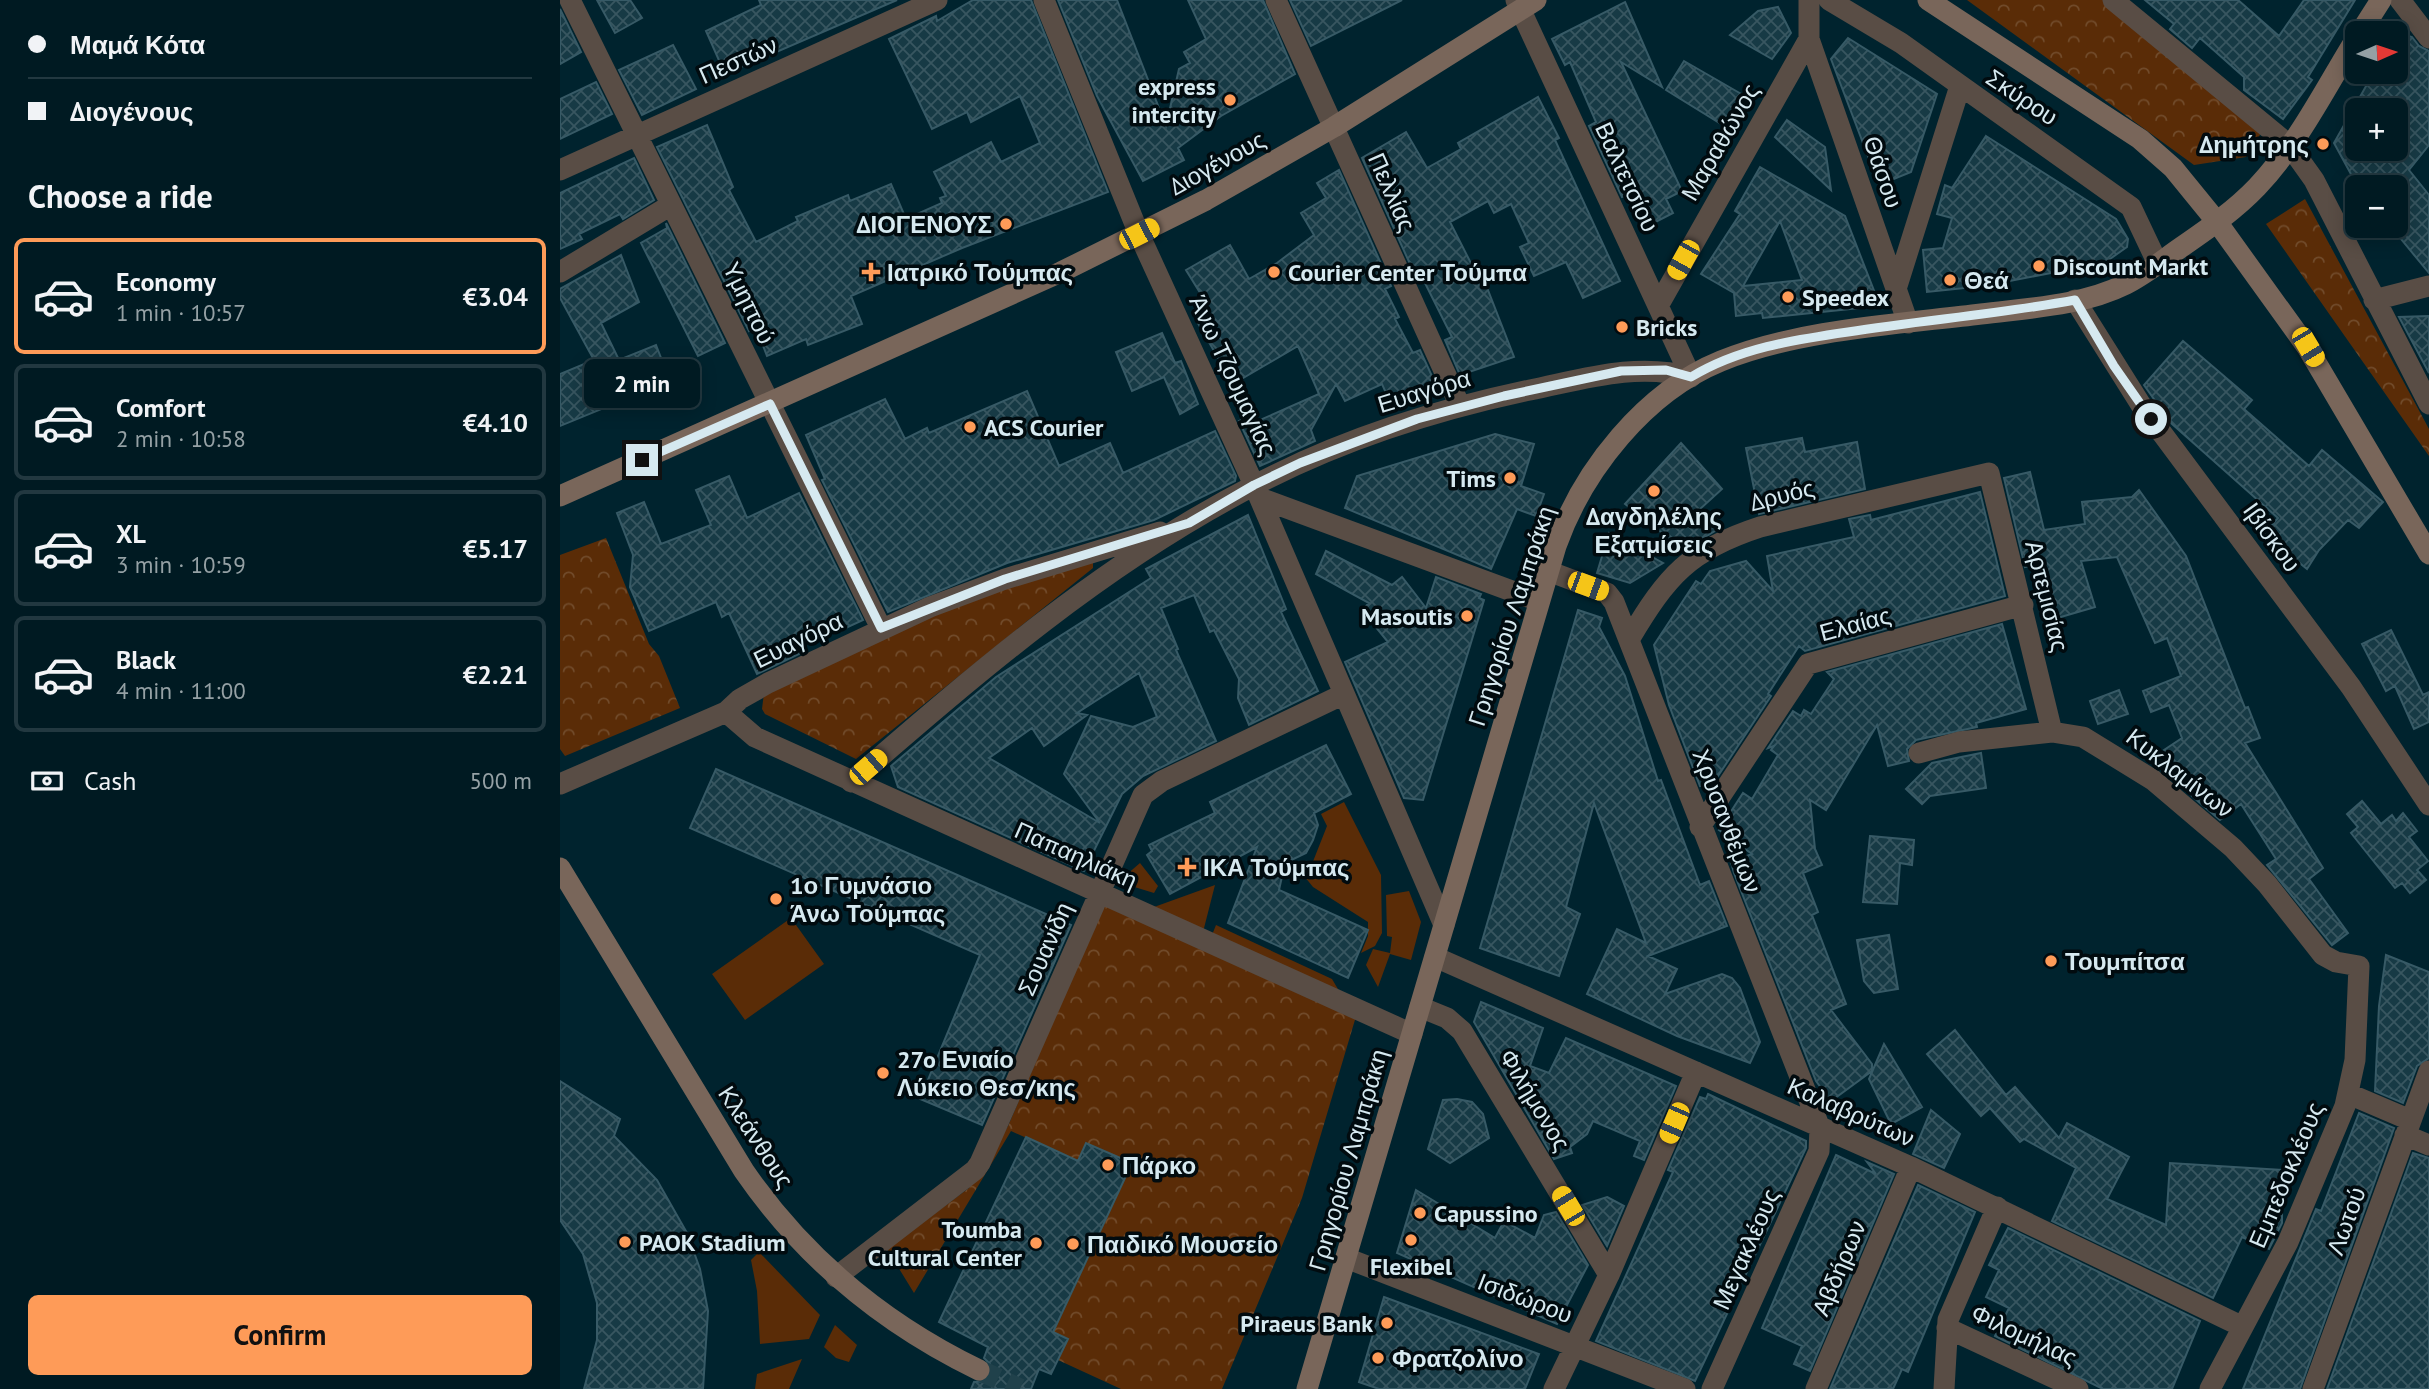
<!DOCTYPE html>
<meta charset="utf-8">
<style>
body{margin:0;font-family:"PT Sans",sans-serif;background:#0a232a;color:#f1f3f6;height:100vh;display:flex;flex-direction:column;font-size:26px;white-space:nowrap}
*{box-sizing:border-box;margin:0}
p{font-size:23px;color:#95a1a5}
.icon{flex:none;width:38px;height:38px;fill:none;stroke:currentColor;stroke-width:2;stroke-linecap:round;stroke-linejoin:round}
.map{position:relative;flex:1;overflow:hidden}
.sheet{display:flex;flex-direction:column;background:#001a22;width:560px}
.sheet>*{flex:none}
.banner{display:grid;align-content:center;height:154px;padding:0 28px;background:#001a22}
.needle{width:46px;rotate:87deg}
.controls{position:absolute;left:1785px;top:21px;display:grid;gap:14px}
.controls a{display:grid;place-items:center;width:63px;height:63px;border-radius:10px;background:#001a22;box-shadow:0 4px 18px #0003,0 0 0 2px #223840;font-size:35px}
.end{position:absolute;width:32px;height:32px;margin:-16px;border:9px solid #d6e9f0;background:#111;box-shadow:0 0 0 4px #111}
.from{border-radius:50%}
.bubble{position:absolute;height:49px;border-radius:10px;background:#001a22;box-shadow:0 4px 18px #0003,0 0 0 2px #223840;font-size:23px;font-weight:700;line-height:49px;text-align:center}
.car{position:absolute;width:21px;height:42px;margin:-21px -10px;border-radius:9px;box-shadow:0 0 5px 2px #0007;background:linear-gradient(#f5c518 24%,#345 0 40%,#f5c518 0 76%,#345 0 86%,#f5c518 0)}
.banner b{display:flex;align-items:center;gap:24px;height:66px;font-size:26px}
.banner b+b{border-top:2px solid #223840}
.banner i{width:18px;height:18px;background:#f1f3f6}
ul{padding:0;list-style:none}
li{display:flex;align-items:center;gap:21px;height:116px;margin:0 14px 10px;padding:0 14px;border:4px solid #223840;border-radius:10px}
li div{flex:1}
li b{display:block;font-size:26px}
li em{font-style:normal;font-weight:700}
li.active{border-color:#fe9b58}
li>.icon{width:63px;height:63px;stroke-width:1.5}
h2{padding:0 28px;font-size:32px;line-height:84px}
.pay{display:flex;align-items:center;gap:18px;height:77px;padding:0 28px;font-size:26px}
.pay p{margin-inline-start:auto}
.action{display:flex;gap:14px;margin-top:auto;padding:14px 28px}
.action a{flex:1;height:80px;border-radius:10px;background:#fe9b58;color:#111;font-size:28px;font-weight:700;line-height:80px;text-align:center}
main{display:flex;flex:1;min-height:0}
.map>svg:first-child{display:block}
</style>
<main>
<section class="sheet">
<div class="banner">
<b><i class="from"></i>Μαμά Κότα</b>
<b><i></i>Διογένους</b>
</div>
<h2>Choose a ride</h2>
<ul>
<li class="active"><svg class="icon" aria-label="car" viewBox="0 0 24 24"><path d="M5 17H2v-5l4-1 3-4h7l3 4 3 1v5h-3M9 17h6M6 11h13"/><circle cx="7" cy="17" r="2"/><circle cx="17" cy="17" r="2"/></svg><div><b>Economy</b><p>1 min · 10:57</p></div><em>€3.04</em></li>
<li><svg class="icon" aria-label="car" viewBox="0 0 24 24"><path d="M5 17H2v-5l4-1 3-4h7l3 4 3 1v5h-3M9 17h6M6 11h13"/><circle cx="7" cy="17" r="2"/><circle cx="17" cy="17" r="2"/></svg><div><b>Comfort</b><p>2 min · 10:58</p></div><em>€4.10</em></li>
<li><svg class="icon" aria-label="car" viewBox="0 0 24 24"><path d="M5 17H2v-5l4-1 3-4h7l3 4 3 1v5h-3M9 17h6M6 11h13"/><circle cx="7" cy="17" r="2"/><circle cx="17" cy="17" r="2"/></svg><div><b>XL</b><p>3 min · 10:59</p></div><em>€5.17</em></li>
<li><svg class="icon" aria-label="car" viewBox="0 0 24 24"><path d="M5 17H2v-5l4-1 3-4h7l3 4 3 1v5h-3M9 17h6M6 11h13"/><circle cx="7" cy="17" r="2"/><circle cx="17" cy="17" r="2"/></svg><div><b>Black</b><p>4 min · 11:00</p></div><em>€2.21</em></li>
</ul>
<div class="pay"><svg class="icon" aria-label="cash" viewBox="0 0 24 24"><path d="M3 7h18v10H3z"/><circle cx="12" cy="12" r="2"/></svg>Cash<p>500 m</p></div>
<div class="action"><a>Confirm</a></div>
</section>
<div class="map">
<svg width="1869" height="1389" viewBox="0 0 1869 1389">
<defs>
<pattern id="park-crowns" width="20" height="18" patternUnits="userSpaceOnUse" patternTransform="scale(1.75)"><rect width="20" height="18" fill="#5a2c07"/><path d="M2 6a3 3 0 1 1 6 0M12 15a3 3 0 1 1 6 0" fill="none" stroke="#714b2b"/></pattern>
<pattern id="building-cross-hatch" width="8" height="8" patternUnits="userSpaceOnUse" patternTransform="scale(1.75)"><rect width="8" height="8" fill="#173a45"/><path d="M0 0l8 8M0 8l8-8" fill="none" stroke="#385660"/></pattern>
</defs>
<rect width="100%" height="100%" fill="#00232e"/>
<path fill="#5a2c07" d="M784,802L821,875L822,933L815,946L801,953L808,936V922L753,887L740,871L752,864L767,826L761,814Z
M580,863L598,886L594,893L558,882Z
M655,885L642,936L583,911Z
M849,891L861,922L851,960L830,954L818,987L806,965L813,949L830,953L832,937L827,936L826,895Z
M231,918L264,964L185,1020L152,974Z
M656,925L772,979L785,1001L650,940Z
M199,1252L260,1315L249,1339L200,1344L197,1291L191,1260Z
M275,1325L297,1345L289,1362L276,1358L264,1347Z
M242,1359L229,1389H195L197,1374Z"/>
<path fill="url(#park-crowns)" d="M1407,0H1546L1703,130L1686,157L1634,165Z
M1745,199L1869,429V456L1706,224Z
M46,538L89,644L99,656L120,708L5,756L0,749V555Z
M533,562V568L296,759L205,714L202,709L204,693L399,600Z
M545,901L797,1013L742,1198L662,1389H561L498,1360L508,1339L493,1332L572,1163L518,1161L451,1131L354,1293L327,1249L409,1188L448,1126Z"/>
<path fill="url(#building-cross-hatch)" stroke="#375a66" stroke-width="2" fill-rule="evenodd" d="M37,0H70L82,18L55,33Z
M199,0H337L165,74L146,31L201,5Z
M413,0H471L548,192L402,248L291,296L302,324L248,345L246,339L207,356L196,327L189,331L97,147L147,125L173,187L169,190L196,242L238,221L236,217L288,195L290,201L331,184L346,219L382,203L380,198L386,196L374,172L431,142L441,162L480,143L460,96L411,122L407,112L372,129L329,39L376,16L377,21Z
M498,0H557L606,126L619,69L630,63L624,52L646,39L628,0H703L735,74L661,116L618,148L624,160L583,181L537,96Z
M730,0H842L751,46Z
M1585,0H1678L1719,36L1744,0H1795L1748,77L1752,80L1723,119L1684,90V77L1640,38L1632,48L1610,29L1614,24Z
M1065,2L1102,87L1061,62L1122,191L1106,199L1113,213L1088,226L1072,193L1062,197L1029,126L1036,122L1010,62L1005,65L992,39Z
M1218,7L1231,33L1212,59L1170,35L1198,11Z
M0,9L21,52L0,64Z
M1836,32L1852,37L1859,46L1869,51V145L1849,170L1869,195V273L1836,233V187H1798L1774,143L1814,72H1836ZM1797,110H1836V149H1797Z
M1288,38L1377,94L1351,172L1319,185L1271,59Z
M113,45L136,89L82,115L59,70Z
M1124,61L1190,99L1171,130L1106,90Z
M36,82L52,114L0,139V99Z
M978,97L999,138L995,140L1060,281L1023,298L1006,262L974,276L960,247L969,243L951,204L934,213L928,201L890,222L920,281L924,280L954,357L900,375L885,340L892,337L860,273L855,275L802,158L846,132L867,168L901,149L898,143Z
M1227,120L1265,147L1271,190L1215,137Z
M1426,136L1556,219L1568,239L1567,247L1547,261L1532,265L1424,286L1367,292L1363,250L1383,248L1392,218L1377,214L1385,185L1392,188Z
M74,158L94,200L63,219L60,214L19,234L22,239L0,249V193Z
M1200,167L1285,216L1318,301L1300,308L1203,318L1202,313L1176,316L1174,293L1141,274L1180,214L1175,211ZM1220,221L1242,280L1183,286Z
M779,170L831,286L825,289L839,317L835,319L853,353L860,350L876,385L831,404L822,384L785,401L776,384L751,430L755,441L700,466L679,421L688,417L691,424L759,394L738,346L673,384L635,318V310L647,304L626,270L670,245L689,279L717,263L754,235L741,213L766,198L757,183Z
M106,223L165,343L138,356L81,243L107,228Z
M61,255L79,302L41,323L59,360L96,345L110,381L0,426V374L34,360L0,298V289Z
M1869,316V373L1839,317Z
M602,333L615,363L621,361L638,404L620,414L604,377L572,391L556,352Z
M1623,341L1692,400L1684,409L1749,466L1762,450L1823,502L1799,528L1788,520L1759,550L1747,569L1704,534L1718,518L1611,423L1584,385Z
M467,391L499,466L550,443L563,473L655,431L676,476L675,481L594,520L447,563L328,612L262,480L265,479L246,435L325,399L345,439L367,428L369,433Z
M935,434L974,444L961,486L984,494L976,516L957,509L931,569L785,508L797,476Z
M1242,438L1245,452L1297,442L1305,489L1199,514L1186,448Z
M1121,443L1162,489L1140,509L1158,529L1124,550L1065,504Z
M1470,472L1484,530L1525,524L1522,502L1572,497L1579,490L1626,556L1685,708L1688,707L1700,738L1685,743L1763,868L1749,879L1788,933L1772,945L1707,865L1716,859L1681,804L1660,820L1632,796L1604,750L1622,738L1609,705L1591,712L1583,691L1621,676L1607,638L1595,643L1557,557L1521,561L1535,607L1494,619L1478,564L1465,567L1444,478Z
M169,476L187,518L239,493L303,620L275,633L272,625L235,643L239,654L197,674L169,613L162,617L156,602L89,631L70,587L73,555L57,513L84,502L101,544L151,525L136,490Z
M1420,492L1445,596L1245,651L1239,646L1208,694L1211,696L1154,782L1140,786L1109,705L1094,645L1136,581L1141,584L1150,571L1186,561L1213,591L1207,556L1294,537L1289,519L1310,515L1311,520Z
M688,515L726,609L721,612L758,691L689,725L678,698L679,679L654,630L650,632L634,595L601,608L618,649L616,650L656,741L583,776L562,794L524,871L338,787L331,766L436,677L591,578L586,569ZM579,673L597,717L573,727L531,716L504,774L540,823L429,758L472,728L484,746L527,715L517,713Z
M1049,533L1103,563L1070,583L1037,573Z
M766,551L832,585L842,577L866,608L876,577L921,594L919,598L924,600L863,800L844,798L785,662L828,642L802,610L809,603L756,574Z
M1018,610L1042,618L1039,627L1065,676L1098,781L1101,780L1140,885L1149,881L1167,926L1088,956L1117,969L1105,994L1162,974L1172,978L1180,988L1200,1042L1190,1063L1117,1036L1027,994L1057,929L1086,943L1034,803L1006,907L1020,914L999,976L920,948Z
M1442,624L1466,709L1416,723L1417,727L1356,740L1347,749L1349,761L1328,766L1317,725L1266,810L1250,800L1255,849L1262,865L1243,873L1258,912L1252,915L1286,1004L1271,1010L1312,1064V1071L1271,1101L1256,1081L1174,873L1171,862L1192,854L1159,830L1183,793L1192,799L1218,755L1211,750L1214,746L1208,748L1233,711L1241,716L1244,710L1251,714L1274,679L1267,672Z
M1831,630L1863,695L1869,692V722L1854,729L1835,686L1826,691L1802,644Z
M1559,690L1568,714L1538,724L1530,701Z
M766,745L791,794L754,813L758,825L753,840L746,853L725,863L719,890L808,930L788,978L668,923L697,847L610,894L587,855L592,851L589,845L655,813L650,802Z
M1421,753L1426,788L1370,796L1362,804L1346,789L1372,763Z
M156,769L511,925L422,1125L360,1099L420,955L130,828Z
M1802,801L1821,824L1832,815L1836,821L1843,813L1857,831L1849,837L1868,861L1857,870L1866,880L1850,893L1842,883L1835,888L1791,833L1798,827L1787,814Z
M1310,836L1354,840L1352,865L1340,863L1337,904L1303,902Z
M1329,935L1338,989L1314,993L1304,981L1297,940Z
M1826,955L1869,972V1058L1857,1066L1843,1103L1815,1091L1819,1006Z
M921,1002L983,1028L970,1066L989,1073L1006,1038L1116,1086L1084,1160L1074,1156L1080,1141L1033,1121L1027,1134L1010,1147L1012,1153L994,1159L914,1022Z
M1395,1030L1446,1095L1455,1087L1499,1138L1507,1123L1569,1157L1547,1199L1606,1225L1610,1163L1722,1170V1223L1709,1249L1682,1237L1653,1298L1492,1221L1516,1168L1464,1139L1460,1142L1430,1108L1421,1116L1367,1054Z
M1324,1044L1362,1107L1331,1124L1309,1079Z
M0,1081L60,1119L54,1136L97,1180L127,1233L140,1269L148,1311L143,1389H24L37,1340V1303L23,1254L0,1220Z
M1148,1094L1246,1141V1148L1135,1381L1036,1341L1113,1172L1108,1170L1140,1097L1146,1099Z
M897,1099L912,1102L923,1114L929,1138L890,1163L868,1149L883,1100Z
M1371,1110L1400,1134L1384,1168L1353,1154Z
M1799,1113L1834,1128L1740,1389H1683L1756,1209L1761,1211Z
M466,1137L518,1161L526,1143L572,1163L493,1332L508,1339L491,1374L479,1369L471,1389H411L414,1382L425,1381L431,1375L430,1364L424,1358L428,1347L379,1322Z
M1853,1153L1869,1158V1389H1767Z
M1276,1155L1316,1174L1307,1162L1334,1174L1250,1371L1234,1364L1242,1346L1202,1328Z
M1358,1185L1415,1212L1348,1372L1342,1369L1333,1389H1270Z
M856,1190L935,1238L944,1221L975,1238L984,1215L996,1212L1028,1265L997,1324L837,1253Z
M1047,1197L1064,1206L1047,1246L1022,1205Z
M1448,1228L1640,1321L1612,1389H1543L1435,1336L1449,1308L1426,1297L1439,1270L1429,1265Z
M824,1297L979,1354L965,1389H819L799,1382Z"/>
<g fill="none" stroke-linecap="round" stroke-linejoin="round">
<path stroke="#20414b" stroke-width="21" stroke-dasharray="21 10" stroke-linecap="butt" d="M419,1370L460,1389"/>
<path stroke="#594d45" stroke-width="21" d="M10,0L321,628
M484,0L579,234L694,485L884,925
M716,0L900,406
M956,0L1131,377
M1269,0L1341,43L1571,207L1598,264
M1553,0L1729,145L1754,180L1869,404
M1840,0L1869,38
M1249,39L1348,323
M0,170L377,0
M0,272L111,205
M1336,289L1400,86
M1515,300L1581,405L1791,687L1869,805
M1814,300L1869,286
M1098,306L1249,39V0
M700,498L979,601
M988,571L1047,593L1054,602L1260,1128L1259,1151L1152,1389
M1070,638C1107,576 1129,550 1200,527L1429,473L1492,732
M166,712L195,737L852,1034
M1359,753L1399,742L1492,732L1523,737L1593,780L1673,848L1707,884L1763,955L1776,962L1799,966L1795,1060L1785,1106L1728,1242L1650,1389
M291,782C418,672 545,562 695,485C781,440 875,410 970,390C1024,379 1076,362 1131,377
M0,784L166,712L180,699L208,683L370,607L445,579L600,532
M1140,827L1248,664L1463,605
M875,957L1351,1167L1681,1326
M860,1007L887,1018L902,1031L1049,1275
M1789,1094L1850,1120
M1845,1135L1869,1145
M786,1258L1125,1389
M276,1277L415,1170L420,1163L583,795L602,781L784,694
M1387,1328L1518,1389
M994,1389L1049,1275L1136,1072
M1256,1389L1351,1167
M1384,1389L1388,1320L1437,1207
M1753,1389L1869,1071"/>
<path stroke="#79665a" stroke-width="21" d="M1368,0L1580,139L1613,168L1657,222L1747,347L1869,554
M1800,33L1821,0
M0,496L501,272L646,200L774,127L976,0
M0,868L184,1171C244,1258 324,1324 419,1370
M747,1389L996,546C1023,470 1085,392 1161,361C1236,330 1340,324 1421,314C1468,308 1522,306 1566,284C1586,274 1604,259 1623,246C1649,228 1675,210 1697,187C1738,144 1766,87 1797,37"/>
</g>
<g fill="none" stroke-linecap="round" stroke-linejoin="round">
<path stroke="#d6e9f0" stroke-width="9" d="M82,460L210,404L321,628L445,579L629,523L694,485L740,463L857,419L944,396L1061,371L1106,370L1131,377C1179,348 1233,340 1288,332C1363,320 1440,314 1515,300L1554,366L1591,419"/>
</g>
<g fill="#fe9b58" stroke="#010b0f" stroke-width="2.5">
<circle cx="670" cy="100" r="7"/>
<circle cx="1763" cy="144" r="7"/>
<circle cx="446" cy="224" r="7"/>
<circle cx="1479" cy="266" r="7"/>
<path d="M307.5 261.5h7v7h7v7h-7v7h-7v-7h-7v-7h7z"/>
<circle cx="714" cy="272" r="7"/>
<circle cx="1390" cy="280" r="7"/>
<circle cx="1228" cy="297" r="7"/>
<circle cx="1062" cy="327" r="7"/>
<circle cx="410" cy="427" r="7"/>
<circle cx="950" cy="478" r="7"/>
<circle cx="1094" cy="491" r="7"/>
<circle cx="907" cy="616" r="7"/>
<path d="M623.5 856.5h7v7h7v7h-7v7h-7v-7h-7v-7h7z"/>
<circle cx="216" cy="899" r="7"/>
<circle cx="1491" cy="961" r="7"/>
<circle cx="323" cy="1073" r="7"/>
<circle cx="548" cy="1165" r="7"/>
<circle cx="860" cy="1213" r="7"/>
<circle cx="851" cy="1240" r="7"/>
<circle cx="65" cy="1242" r="7"/>
<circle cx="476" cy="1243" r="7"/>
<circle cx="513" cy="1244" r="7"/>
<circle cx="827" cy="1323" r="7"/>
<circle cx="818" cy="1358" r="7"/>
</g>
<g text-anchor="middle" dominant-baseline="central" stroke-width="7" stroke-linejoin="round" paint-order="stroke">
<g font-size="24" fill="#d6e9f0" stroke="#010b0f">
<text transform="translate(178 60) rotate(-24)">Πεστών</text>
<text transform="translate(1462 97) rotate(34)">Σκύρου</text>
<text transform="translate(1160 142) rotate(-60)">Μαραθώνος</text>
<text transform="translate(657 163) rotate(-29)">Διογένους</text>
<text transform="translate(1323 172) rotate(71)">Θάσου</text>
<text transform="translate(1067 177) rotate(65)">Βαλτετσίου</text>
<text transform="translate(832 192) rotate(66)">Πελλίας</text>
<text transform="translate(189 303) rotate(64)">Υμηττού</text>
<text transform="translate(673 375) rotate(65)">Άνω Τζουμαγίας</text>
<text transform="translate(864 391) rotate(-17)">Ευαγόρα</text>
<text transform="translate(1222 495) rotate(-14)">Δρυός</text>
<text transform="translate(1712 537) rotate(54)">Ιβίσκου</text>
<text transform="translate(1487 596) rotate(76)">Αρτεμισίας</text>
<text transform="translate(951 616) rotate(-72)">Γρηγορίου Λαμπράκη</text>
<text transform="translate(1295 624) rotate(-15)">Ελαίας</text>
<text transform="translate(238 640) rotate(-26)">Ευαγόρα</text>
<text transform="translate(1620 773) rotate(38)">Κυκλαμίνων</text>
<text transform="translate(1167 821) rotate(69)">Χρυσανθέμων</text>
<text transform="translate(516 855) rotate(24)">Παπαηλιάκη</text>
<text transform="translate(485 949) rotate(-66)">Σουανίδη</text>
<text transform="translate(975 1100) rotate(59)">Φιλήμονος</text>
<text transform="translate(1291 1112) rotate(24)">Καλαβρύτων</text>
<text transform="translate(196 1137) rotate(57)">Κλεάνθους</text>
<text transform="translate(788 1160) rotate(-74)">Γρηγορίου Λαμπράκη</text>
<text transform="translate(1726 1175) rotate(-67)">Εμπεδοκλέους</text>
<text transform="translate(1786 1221) rotate(-70)">Λωτού</text>
<text transform="translate(1186 1249) rotate(-66)">Μεγακλέους</text>
<text transform="translate(1279 1268) rotate(-67)">Αβδήρων</text>
<text transform="translate(965 1298) rotate(21)">Ισιδώρου</text>
<text transform="translate(1464 1335) rotate(25)">Φιλομήλας</text>
</g>
<g font-size="24" font-weight="bold" fill="#d6e9f0" stroke="#010b0f" text-anchor="start">
<text x="656" y="86" text-anchor="end">express<tspan x="656" dy="28">intercity</tspan></text>
<text x="1749" y="144" text-anchor="end">Δημήτρης</text>
<text x="432" y="224" text-anchor="end">ΔΙΟΓΕΝΟΥΣ</text>
<text x="1493" y="266">Discount Markt</text>
<text x="327" y="272">Ιατρικό Τούμπας</text>
<text x="728" y="272">Courier Center Τούμπα</text>
<text x="1404" y="280">Θεά</text>
<text x="1242" y="297">Speedex</text>
<text x="1076" y="327">Bricks</text>
<text x="424" y="427">ACS Courier</text>
<text x="936" y="478" text-anchor="end">Tims</text>
<text x="1094" y="516" text-anchor="middle">Δαγδηλέλης<tspan x="1094" dy="28">Εξατμίσεις</tspan></text>
<text x="893" y="616" text-anchor="end">Masoutis</text>
<text x="643" y="867">ΙΚΑ Τούμπας</text>
<text x="230" y="885">1ο Γυμνάσιο<tspan x="230" dy="28">Άνω Τούμπας</tspan></text>
<text x="1505" y="961">Τουμπίτσα</text>
<text x="337" y="1059">27o Ενιαίο<tspan x="337" dy="28">Λύκειο Θεσ/κης</tspan></text>
<text x="562" y="1165">Πάρκο</text>
<text x="874" y="1213">Capussino</text>
<text x="462" y="1229" text-anchor="end">Toumba<tspan x="462" dy="28">Cultural Center</tspan></text>
<text x="79" y="1242">PAOK Stadium</text>
<text x="527" y="1244">Παιδικό Μουσείο</text>
<text x="851" y="1266" text-anchor="middle">Flexibel</text>
<text x="813" y="1323" text-anchor="end">Piraeus Bank</text>
<text x="832" y="1358">Φρατζολίνο</text>
</g>
</g>
</svg>
<div class="controls">
<a><svg class="needle" viewBox="-14 -14 28 28"><path d="M0-13l5 13h-10z" fill="#e53935"/><path d="M0 13l5-13h-10z" fill="#95a1a5"/></svg></a>
<a>+</a>
<a>−</a>
</div>
<i class="end from" style="left:1591px;top:419px"></i>
<i class="end" style="left:82px;top:460px"></i>
<div class="bubble" style="left:24px;top:359px;width:116px">2 min</div>
<i class="car" style="left:579px;top:234px;rotate:63deg"></i>
<i class="car" style="left:1123px;top:260px;rotate:209deg"></i>
<i class="car" style="left:1748px;top:347px;rotate:149deg"></i>
<i class="car" style="left:1028px;top:586px;rotate:110deg"></i>
<i class="car" style="left:308px;top:767px;rotate:49deg"></i>
<i class="car" style="left:1114px;top:1123px;rotate:203deg"></i>
<i class="car" style="left:1008px;top:1206px;rotate:329deg"></i>
</div>
</main>
